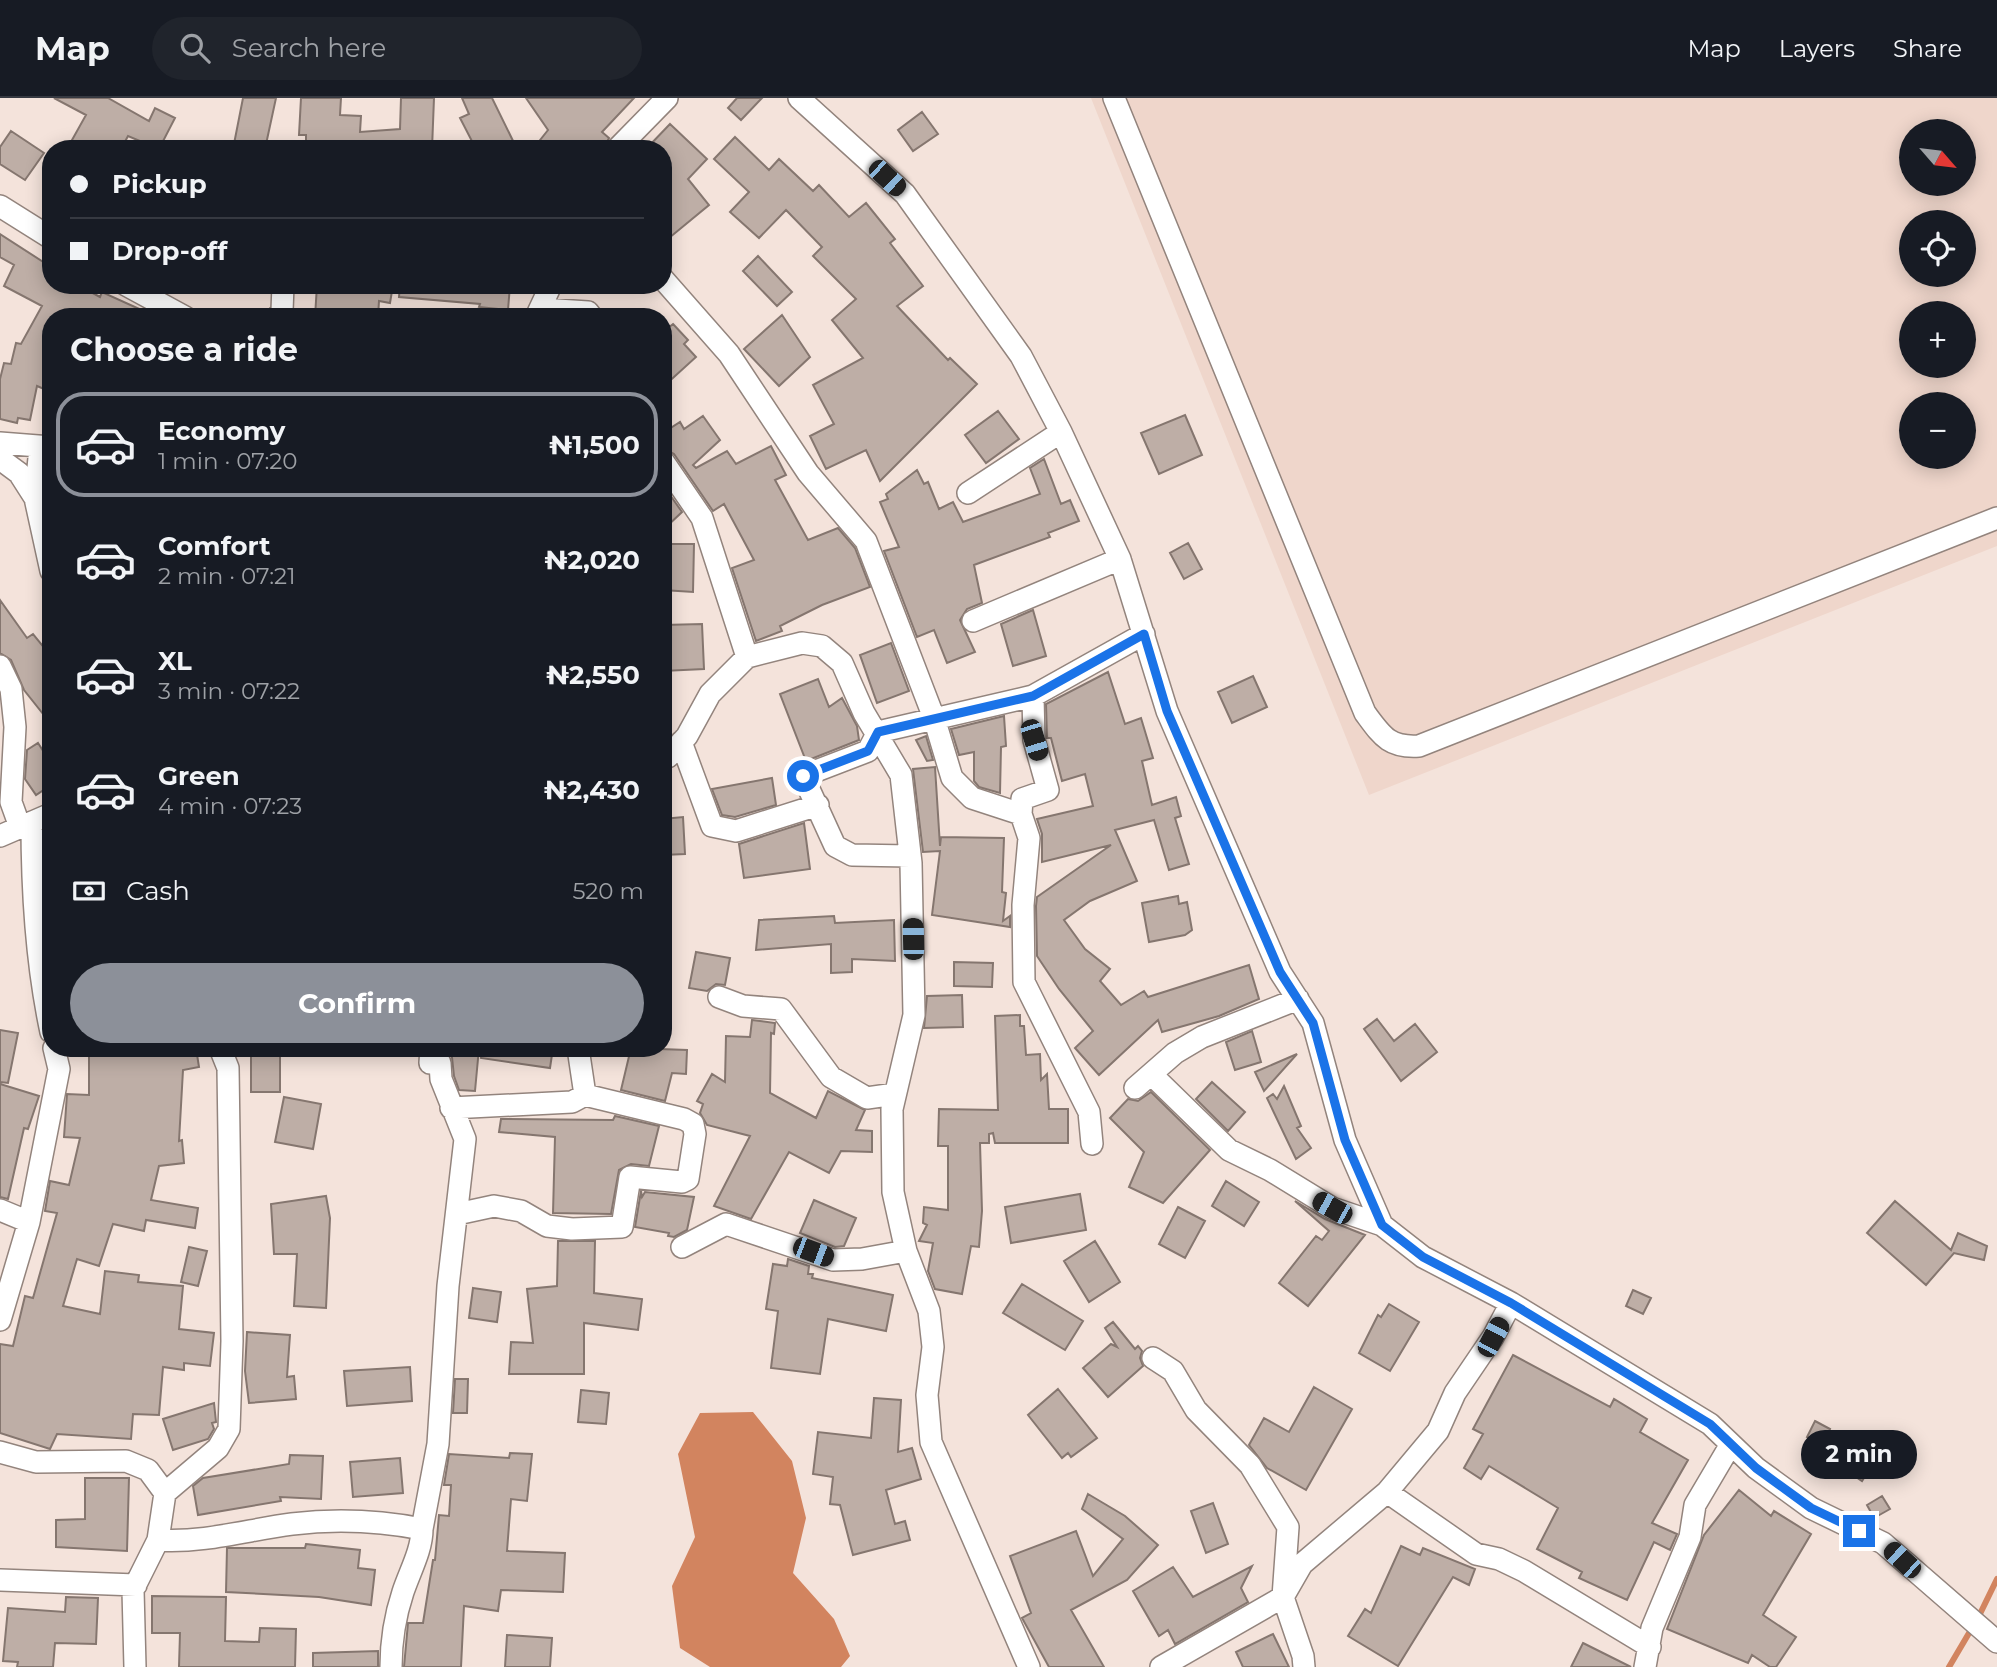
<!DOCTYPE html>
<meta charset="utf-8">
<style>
body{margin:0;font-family:Montserrat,sans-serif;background:#20242c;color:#f1f3f6;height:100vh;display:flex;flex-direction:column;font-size:26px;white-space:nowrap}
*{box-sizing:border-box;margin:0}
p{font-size:23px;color:#9ea1a6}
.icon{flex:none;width:38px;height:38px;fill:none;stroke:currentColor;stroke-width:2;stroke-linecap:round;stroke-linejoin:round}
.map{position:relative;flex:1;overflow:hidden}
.sheet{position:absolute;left:42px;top:210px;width:630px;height:749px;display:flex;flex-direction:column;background:#171b24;border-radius:28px;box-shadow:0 4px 18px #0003}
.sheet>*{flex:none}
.hud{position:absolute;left:42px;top:42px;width:630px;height:154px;border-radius:28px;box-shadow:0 4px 18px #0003;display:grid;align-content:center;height:154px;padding:0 28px;background:#171b24}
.needle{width:46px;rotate:118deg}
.buttons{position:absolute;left:1899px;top:21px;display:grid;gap:14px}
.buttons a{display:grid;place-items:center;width:77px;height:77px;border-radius:50%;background:#171b24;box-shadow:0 4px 18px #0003;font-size:35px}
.end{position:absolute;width:32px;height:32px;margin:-16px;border:9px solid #1a73e8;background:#fff;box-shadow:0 0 0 4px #fff}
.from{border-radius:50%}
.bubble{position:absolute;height:49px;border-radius:24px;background:#171b24;box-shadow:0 4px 18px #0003;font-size:23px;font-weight:700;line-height:49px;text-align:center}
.car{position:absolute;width:21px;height:42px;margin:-21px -10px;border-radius:9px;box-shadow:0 0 5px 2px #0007;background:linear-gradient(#222 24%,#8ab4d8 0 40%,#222 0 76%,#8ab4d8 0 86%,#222 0)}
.hud b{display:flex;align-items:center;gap:24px;height:66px;font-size:26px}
.hud b+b{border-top:2px solid #363941}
.hud i{width:18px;height:18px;background:#f1f3f6}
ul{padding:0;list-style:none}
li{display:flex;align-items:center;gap:21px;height:105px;margin:0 14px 10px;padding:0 14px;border:4px solid transparent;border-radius:28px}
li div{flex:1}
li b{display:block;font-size:26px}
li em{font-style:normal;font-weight:700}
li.on{border-color:#8c9099}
li>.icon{width:63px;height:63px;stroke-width:1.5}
h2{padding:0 28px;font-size:32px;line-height:84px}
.pay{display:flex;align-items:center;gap:18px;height:77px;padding:0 28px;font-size:26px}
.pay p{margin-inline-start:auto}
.primary-button{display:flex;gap:14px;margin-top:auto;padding:14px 28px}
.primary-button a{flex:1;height:80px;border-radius:42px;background:#8c9099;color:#fff;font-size:28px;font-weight:700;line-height:80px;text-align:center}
header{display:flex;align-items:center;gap:42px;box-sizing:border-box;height:98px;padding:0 35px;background:#171b24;border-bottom:2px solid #363941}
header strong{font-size:33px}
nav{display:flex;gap:38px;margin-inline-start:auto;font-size:24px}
.search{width:490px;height:63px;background:#20242c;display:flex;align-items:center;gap:18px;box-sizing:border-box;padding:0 24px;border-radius:38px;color:#9ea1a6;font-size:26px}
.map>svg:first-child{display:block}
</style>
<header>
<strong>Map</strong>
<div class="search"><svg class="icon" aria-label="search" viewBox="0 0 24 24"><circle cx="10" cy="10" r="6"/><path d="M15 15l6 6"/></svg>Search here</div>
<nav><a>Map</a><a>Layers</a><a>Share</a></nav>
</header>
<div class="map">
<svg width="1997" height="1569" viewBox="0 0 1997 1569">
<rect width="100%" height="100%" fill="#f4e3db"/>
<path fill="#efd6cb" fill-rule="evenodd" d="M1091,0H1997V448L1369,697ZM1911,33H1964V86H1911ZM1911,124H1964V177H1911ZM1911,215H1964V268H1911ZM1911,306H1964V359H1911Z"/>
<path fill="#d2845f" d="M753,1314L792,1363L806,1420L793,1475L834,1521L850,1558L841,1569H710L680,1550L672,1488L695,1439L678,1356L700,1315Z"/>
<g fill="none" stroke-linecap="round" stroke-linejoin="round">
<path stroke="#d2845f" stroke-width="6" d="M1978,1520L1997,1481
M1949,1569L1972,1530"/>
</g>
<path fill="#beaea6" stroke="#85766f" stroke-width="2" d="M54,0H108L149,23L155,10L175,20L159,51L128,38L121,51L111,45L107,51H67L86,17Z
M243,0H276L265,51H233Z
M301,0H341L340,17L361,18L360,34L400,31L401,0H434L432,51H306V37H299Z
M462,0H492L517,51H476L460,20L469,16Z
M526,0H634L602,34L609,40L604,51H533L548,32Z
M737,0H762L741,22L728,10Z
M922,14L938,36L913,53L898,32Z
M670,26L707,61L688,81L709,107L663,145V51H646Z
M11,33L44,55L25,82L0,66V49Z
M735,39L769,72L779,61L813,93L819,87L849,119L866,105L895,141L890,145L923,188L897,208L948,262L950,260L977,286L880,383L866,352L826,371L810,338L834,326L813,287L863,260L832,222L856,201L813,158L822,149L786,112L759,140L730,114L749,94L714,61Z
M0,136L51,169V187H78L100,199L102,194L157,219H51V294L37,288L30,322L18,320L17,325L0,321V281L4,265L11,266L16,245L21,246L42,208L4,188L14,167L0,159Z
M758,158L792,194L777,208L743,173Z
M317,187H393L390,205L379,203L378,219H315Z
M400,187H510L508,212L479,209L480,206L399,199Z
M782,217L810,259L779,288L744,251Z
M673,226L688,242L684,246L696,259L663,289V234Z
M998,313L1019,341L986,365L965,337Z
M1185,317L1202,357L1159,376L1141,335Z
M703,318L720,342L693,367L696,370L727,353L736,366L771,348L786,377L775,382L808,442L838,430L855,450L870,489L822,507L780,528L782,533L756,543L732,470L754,462L724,406L713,413L674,356L663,350V335L680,324L684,331Z
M1044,361L1061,406L1070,402L1079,423L1048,435L1050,439L974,467L982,505L967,511L960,522L975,554L947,565L934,532L917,539L884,453L899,449L880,404L888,401L886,396L917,372L924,386L928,384L939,411L953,404L963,424L1040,396L1030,370Z
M663,387L682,414L663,432Z
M1188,445L1202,471L1184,481L1170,455Z
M663,446H694L693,494L663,492Z
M0,502L27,540L33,536L51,558V626L24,592L11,562L0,555Z
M1033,512L1046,558L1013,568L1001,526Z
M702,526L704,571L663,573V527Z
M891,545L909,593L877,605L860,557Z
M1108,574L1125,626L1141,620L1153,660L1142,663L1152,707L1176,699L1181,718L1175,720L1189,766L1169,772L1154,722L1115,732L1137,783L1090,803L1064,822L1085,851L1110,871L1100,883L1121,907L1144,893L1148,899L1249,867L1259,901L1219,918L1162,934L1158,922L1099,977L1075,950L1093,933L1059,891L1037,858L1036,808L1037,799L1111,747L1042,764V736L1037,721L1093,708L1085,676L1062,683L1051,640H1047L1046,606Z
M1253,578L1267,609L1232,625L1218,594Z
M818,581L829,609L842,600L857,628L859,642L806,663L780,596Z
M1004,618L1006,648L1001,649L1000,695L979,689L974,683V654L959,657L951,631Z
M926,638L933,662L927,663L916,642Z
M38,645L51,665V687L36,697L25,681L27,652Z
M935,669L940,748L941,739L1004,740L1002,794L1006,795L1003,823L1010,818V829L932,817L940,753L923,754L913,671Z
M772,680L776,707L735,719L722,717L712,691Z
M683,719L685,756L663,757V721Z
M804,725L810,771L744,780L739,746Z
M1178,798L1179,806L1187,804L1192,832L1185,837L1149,844L1142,805Z
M834,818L835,825L894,822L895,863L852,861V874L831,875V846L756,852L759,822Z
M696,854L730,860L725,887L716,886L707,893L689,890Z
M954,864L993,865L992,889L954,888Z
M962,897L963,929L924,930L927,898Z
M1020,917V928H1024L1026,957L1040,956L1041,982L1047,976L1049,1011H1068V1045H995L993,1035L989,1036V1045H980L982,1113L979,1149L971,1148L962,1196L935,1191L928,1173L933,1145L919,1143L927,1127L923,1125L924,1109L948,1112V1048H938L939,1011L998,1012L995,918Z
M1377,921L1394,943L1415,926L1437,954L1401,983L1364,931Z
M752,922L775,925L774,936L771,935L770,995L816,1020L828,993L865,1012L856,1032L872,1033V1054L841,1053L829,1075L789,1054L751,1121L714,1108L750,1038L707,1027L700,1015L703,1006L697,1003L712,976L725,984L726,938L750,939Z
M0,932L18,935L8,985L0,984Z
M1252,933L1261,964L1235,972L1226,944Z
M89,950H196L199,969L183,972L179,1043L182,1042L184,1065L159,1068L151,1102L198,1110L195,1130L146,1122L144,1133L113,1126L99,1168L77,1161L63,1208L100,1216L105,1173L139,1177L138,1184L183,1188L179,1231L214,1235L210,1268L184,1265V1272L163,1269L159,1317L133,1316L131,1341L57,1336L50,1351L0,1335V1246L13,1248L25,1198L33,1200L57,1115L45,1113L50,1083L69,1087L80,1040L64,1039L67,996L89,997Z
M251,950H280V994H251Z
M451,950H479L475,993L459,992L454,978Z
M482,950H553L550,970L481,960Z
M631,950L687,952L686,976L672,975L665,1003L621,992Z
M1297,956L1264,993L1255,974Z
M1212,984L1245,1014L1228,1033L1196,1001Z
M0,986L39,998L28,1031L24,1030L8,1101L0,1099Z
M1284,988L1301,1028L1297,1030L1311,1050L1296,1061L1267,1000L1273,996L1277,1001Z
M1151,994L1210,1052L1163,1105L1129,1089L1144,1054L1110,1020L1128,1001L1138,1003Z
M284,999L321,1006L313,1051L275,1044Z
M615,1018L659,1028L649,1068L631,1066L619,1072L611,1116L553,1115L555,1039L499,1034L501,1021L613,1022Z
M1226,1083L1259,1104L1244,1128L1212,1108Z
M641,1093L642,1099L645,1094L694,1099L687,1132L674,1139L668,1138L669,1135L635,1129Z
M1080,1096L1086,1132L1011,1145L1005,1109Z
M326,1098L330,1120L326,1210L294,1208L297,1156H274L271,1106Z
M814,1102L856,1120L844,1148L835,1149L800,1135Z
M1295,1103L1325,1121L1365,1137L1308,1208L1279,1185L1316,1138L1322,1142L1329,1133Z
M1895,1103L1951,1152L1958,1135L1987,1148L1984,1162L1954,1155L1926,1187L1867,1135Z
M1178,1109L1205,1123L1185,1160L1159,1146Z
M558,1143H595L594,1195L642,1201L638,1232L584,1225V1276H509L511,1244L533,1245L527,1191L557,1188Z
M1095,1143L1120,1184L1089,1204L1064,1163Z
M189,1149L207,1153L198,1188L181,1184Z
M788,1161L809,1168L808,1176H813L812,1180L893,1197L886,1233L828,1221L820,1276L771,1270L778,1213L766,1211L773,1166L787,1168Z
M1022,1186L1083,1223L1065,1252L1003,1215Z
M473,1190L501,1194L497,1224L469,1220Z
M1633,1192L1651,1200L1643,1216L1626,1208Z
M1389,1206L1419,1224L1390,1273L1359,1255L1378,1217L1381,1219Z
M1113,1224L1135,1251L1138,1248L1142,1253L1140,1260L1143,1268L1108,1299L1083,1270L1111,1246L1117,1249L1105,1230Z
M247,1234L290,1237L287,1279L294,1278L296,1301L249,1305L245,1273Z
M1513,1257L1610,1309L1614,1301L1647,1321L1640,1334L1688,1362L1652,1425L1677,1436L1670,1452L1654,1444L1627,1502L1579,1480L1582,1474L1537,1451L1558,1410L1489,1368L1481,1381L1464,1370L1483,1336L1473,1331Z
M410,1269L412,1303L347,1308L344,1273Z
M455,1281H468L467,1315H453Z
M1314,1289L1352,1311L1306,1392L1267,1370L1249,1347L1264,1320L1289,1334Z
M1058,1291L1097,1340L1071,1359L1068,1355L1062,1360L1028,1317Z
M581,1292L609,1295L606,1326L578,1324Z
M874,1300L901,1302L898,1354L912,1350L921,1381L886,1392L895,1426L905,1423L910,1442L853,1457L840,1407L830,1406L833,1379L813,1376L818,1334L871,1340Z
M214,1305L216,1324L212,1325L214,1331L208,1341L173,1352L163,1321Z
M1815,1323L1830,1331L1822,1347L1807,1339Z
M510,1355L532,1356L527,1403L511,1401L507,1453L565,1455L563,1494L501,1492L498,1513L464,1508L461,1569H404L408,1525H423L433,1462H435L439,1417L449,1418L451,1387H444L449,1356L509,1360Z
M1859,1355L1874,1364L1862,1383L1847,1373Z
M290,1357L323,1358L321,1401L280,1399L281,1403L198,1417L193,1388L203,1380L289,1366Z
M400,1360L403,1395L353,1399L350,1364Z
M85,1380H129L127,1453L56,1449V1422L85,1421Z
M1739,1392L1771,1418L1774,1413L1811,1436L1763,1517L1796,1539L1776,1569H1770L1752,1557L1748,1565L1667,1531L1704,1437Z
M1088,1396L1125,1418L1158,1447L1127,1482L1071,1512L1104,1569H1049L1022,1520L1031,1515L1010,1458L1076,1433L1093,1478L1123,1441L1082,1411Z
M1882,1398L1890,1411L1874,1420L1867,1407Z
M1213,1405L1228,1446L1206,1455L1191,1413Z
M306,1446L360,1452L358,1470L375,1472L371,1507L319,1499L226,1494L227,1450H305Z
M1401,1448L1420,1457L1423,1450L1475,1471L1469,1487L1453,1479L1398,1568L1348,1538L1365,1511L1371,1515Z
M1252,1468L1241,1490L1248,1504L1175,1546L1168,1532L1159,1538L1133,1493L1173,1469L1193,1499Z
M152,1498L226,1499L225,1543L259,1544L260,1530L296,1531L295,1569H179L180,1535H152Z
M66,1499L98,1500L96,1546L55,1545L53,1569H17L18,1564L3,1563L8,1510L65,1514Z
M1273,1536L1289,1569H1243L1236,1554Z
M507,1537L552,1540L550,1569H505Z
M1583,1545L1631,1569H1571Z
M378,1553V1569H313V1555Z"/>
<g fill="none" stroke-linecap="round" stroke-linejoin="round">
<defs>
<path id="minor" d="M799,0L905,96L1021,258L1061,334L1120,461L1167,613L1280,874L1313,925L1345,1042L1382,1127L1423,1159L1511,1205L1710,1326L1756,1370L1811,1410L1883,1445L1997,1544
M1114,0L1365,615C1382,638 1389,650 1419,648L1997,420
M617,51L667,0
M0,108L51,140
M663,181L729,256L808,375L866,443L934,620L952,680L972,700L1021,716
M126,187L185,219
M542,211L588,214L592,219
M277,219L282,213L283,187
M536,219L551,187
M0,345L51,349
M40,350L35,400L51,473
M0,361L19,375L35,400
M663,363L702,420L747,559L710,596L687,638L668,659L663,660
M968,395L1061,334
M973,523L1120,461
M747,559L802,545L822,548L842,565L864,615L901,677L911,765L914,917L892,1011L893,1094L906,1153L929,1213L933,1249L927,1297L931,1344L1029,1569
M0,568L11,591L15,629L11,704L20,729
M1033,598L1034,642L1048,692L1022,701L1021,716L1029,740L1023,807L1024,884L1089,1014L1092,1046
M681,644L712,728L736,733L818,707
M32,724C32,795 36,864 51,934
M0,738L51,716
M910,758L852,757L835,748L803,678L868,653L878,634L1033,598L1144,536
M719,899L743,908L781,911L831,979L867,1000L895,996
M1151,976L1229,1052L1270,1072L1332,1110L1382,1127
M1135,990L1175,955L1202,939L1298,901
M451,1010L572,1004L585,997L578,950
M0,1112L29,1124
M457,1116L494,1108L521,1113L547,1128L572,1131L622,1129L630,1079L682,1084L688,1081L695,1036L693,1026L684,1021L585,997
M682,1149L726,1126L833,1162L862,1161L906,1153
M0,1222L29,1124L59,971L54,950
M1153,1260L1173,1273L1196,1312L1250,1367L1288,1429L1283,1499L1161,1569
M0,1354L36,1364L126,1363L148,1372L165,1395L158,1442L133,1492L135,1569
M1387,1394L1476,1456L1499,1461L1524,1473L1650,1549
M165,1395L218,1350L229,1331L232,1243L228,970L220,950
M422,1431L438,1346L448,1188L465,1041L441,981L440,965H430L431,950
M158,1442C204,1445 247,1432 292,1426C334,1421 381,1423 422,1431C422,1452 410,1473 403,1494C395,1518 391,1543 391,1569
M0,1482L136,1487
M1304,1569L1303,1558L1283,1499L1302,1466L1387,1394L1438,1333L1455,1295L1493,1239L1511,1205
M1645,1569L1652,1530L1690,1439L1695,1407L1731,1346"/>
</defs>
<use href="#minor" stroke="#93847d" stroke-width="24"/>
<use href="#minor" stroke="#fff" stroke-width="21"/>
</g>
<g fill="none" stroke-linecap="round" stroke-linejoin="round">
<path stroke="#1a73e8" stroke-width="9" d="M803,678L868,653L878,634L1033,598L1144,536L1167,613L1280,874L1313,925L1345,1042L1382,1127L1423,1159L1511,1205L1710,1326L1756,1370L1811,1410L1859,1433"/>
</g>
</svg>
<div class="buttons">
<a><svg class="needle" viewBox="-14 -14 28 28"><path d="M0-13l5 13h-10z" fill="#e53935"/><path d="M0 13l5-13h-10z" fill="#9ea1a6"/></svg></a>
<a><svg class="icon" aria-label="locate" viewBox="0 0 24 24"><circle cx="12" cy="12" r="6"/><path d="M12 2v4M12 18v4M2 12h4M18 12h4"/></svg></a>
<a>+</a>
<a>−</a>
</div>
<i class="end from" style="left:803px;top:678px"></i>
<i class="end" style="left:1859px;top:1433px"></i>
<div class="bubble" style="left:1801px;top:1332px;width:116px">2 min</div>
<i class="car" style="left:887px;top:80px;rotate:133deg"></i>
<i class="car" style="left:1034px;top:642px;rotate:163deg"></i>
<i class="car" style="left:913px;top:841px;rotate:359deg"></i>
<i class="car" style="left:1332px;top:1110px;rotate:299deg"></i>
<i class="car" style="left:813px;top:1154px;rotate:111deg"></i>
<i class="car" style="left:1493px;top:1239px;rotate:28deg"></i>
<i class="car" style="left:1902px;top:1462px;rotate:313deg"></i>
<div class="hud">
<b><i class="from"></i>Pickup</b>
<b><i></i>Drop-off</b>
</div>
<section class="sheet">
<h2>Choose a ride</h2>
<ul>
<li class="on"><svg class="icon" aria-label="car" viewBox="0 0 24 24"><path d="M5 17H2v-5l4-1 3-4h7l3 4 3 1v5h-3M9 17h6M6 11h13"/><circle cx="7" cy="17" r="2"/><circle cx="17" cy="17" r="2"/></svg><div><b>Economy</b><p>1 min · 07:20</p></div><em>₦1,500</em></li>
<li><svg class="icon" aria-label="car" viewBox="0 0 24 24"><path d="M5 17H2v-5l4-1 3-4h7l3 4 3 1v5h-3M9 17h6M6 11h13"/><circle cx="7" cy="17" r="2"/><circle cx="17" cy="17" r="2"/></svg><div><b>Comfort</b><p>2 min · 07:21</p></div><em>₦2,020</em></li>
<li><svg class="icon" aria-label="car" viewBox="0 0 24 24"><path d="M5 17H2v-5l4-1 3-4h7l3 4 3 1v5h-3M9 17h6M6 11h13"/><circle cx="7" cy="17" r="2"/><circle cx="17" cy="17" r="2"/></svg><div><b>XL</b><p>3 min · 07:22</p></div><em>₦2,550</em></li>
<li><svg class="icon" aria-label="car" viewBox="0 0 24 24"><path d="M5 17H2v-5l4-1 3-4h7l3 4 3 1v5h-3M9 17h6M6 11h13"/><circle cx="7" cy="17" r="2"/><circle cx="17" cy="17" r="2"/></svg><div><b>Green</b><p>4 min · 07:23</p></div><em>₦2,430</em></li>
</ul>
<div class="pay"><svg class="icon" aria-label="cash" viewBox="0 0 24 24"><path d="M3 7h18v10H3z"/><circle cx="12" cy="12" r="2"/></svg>Cash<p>520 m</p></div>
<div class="primary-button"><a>Confirm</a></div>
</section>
</div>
